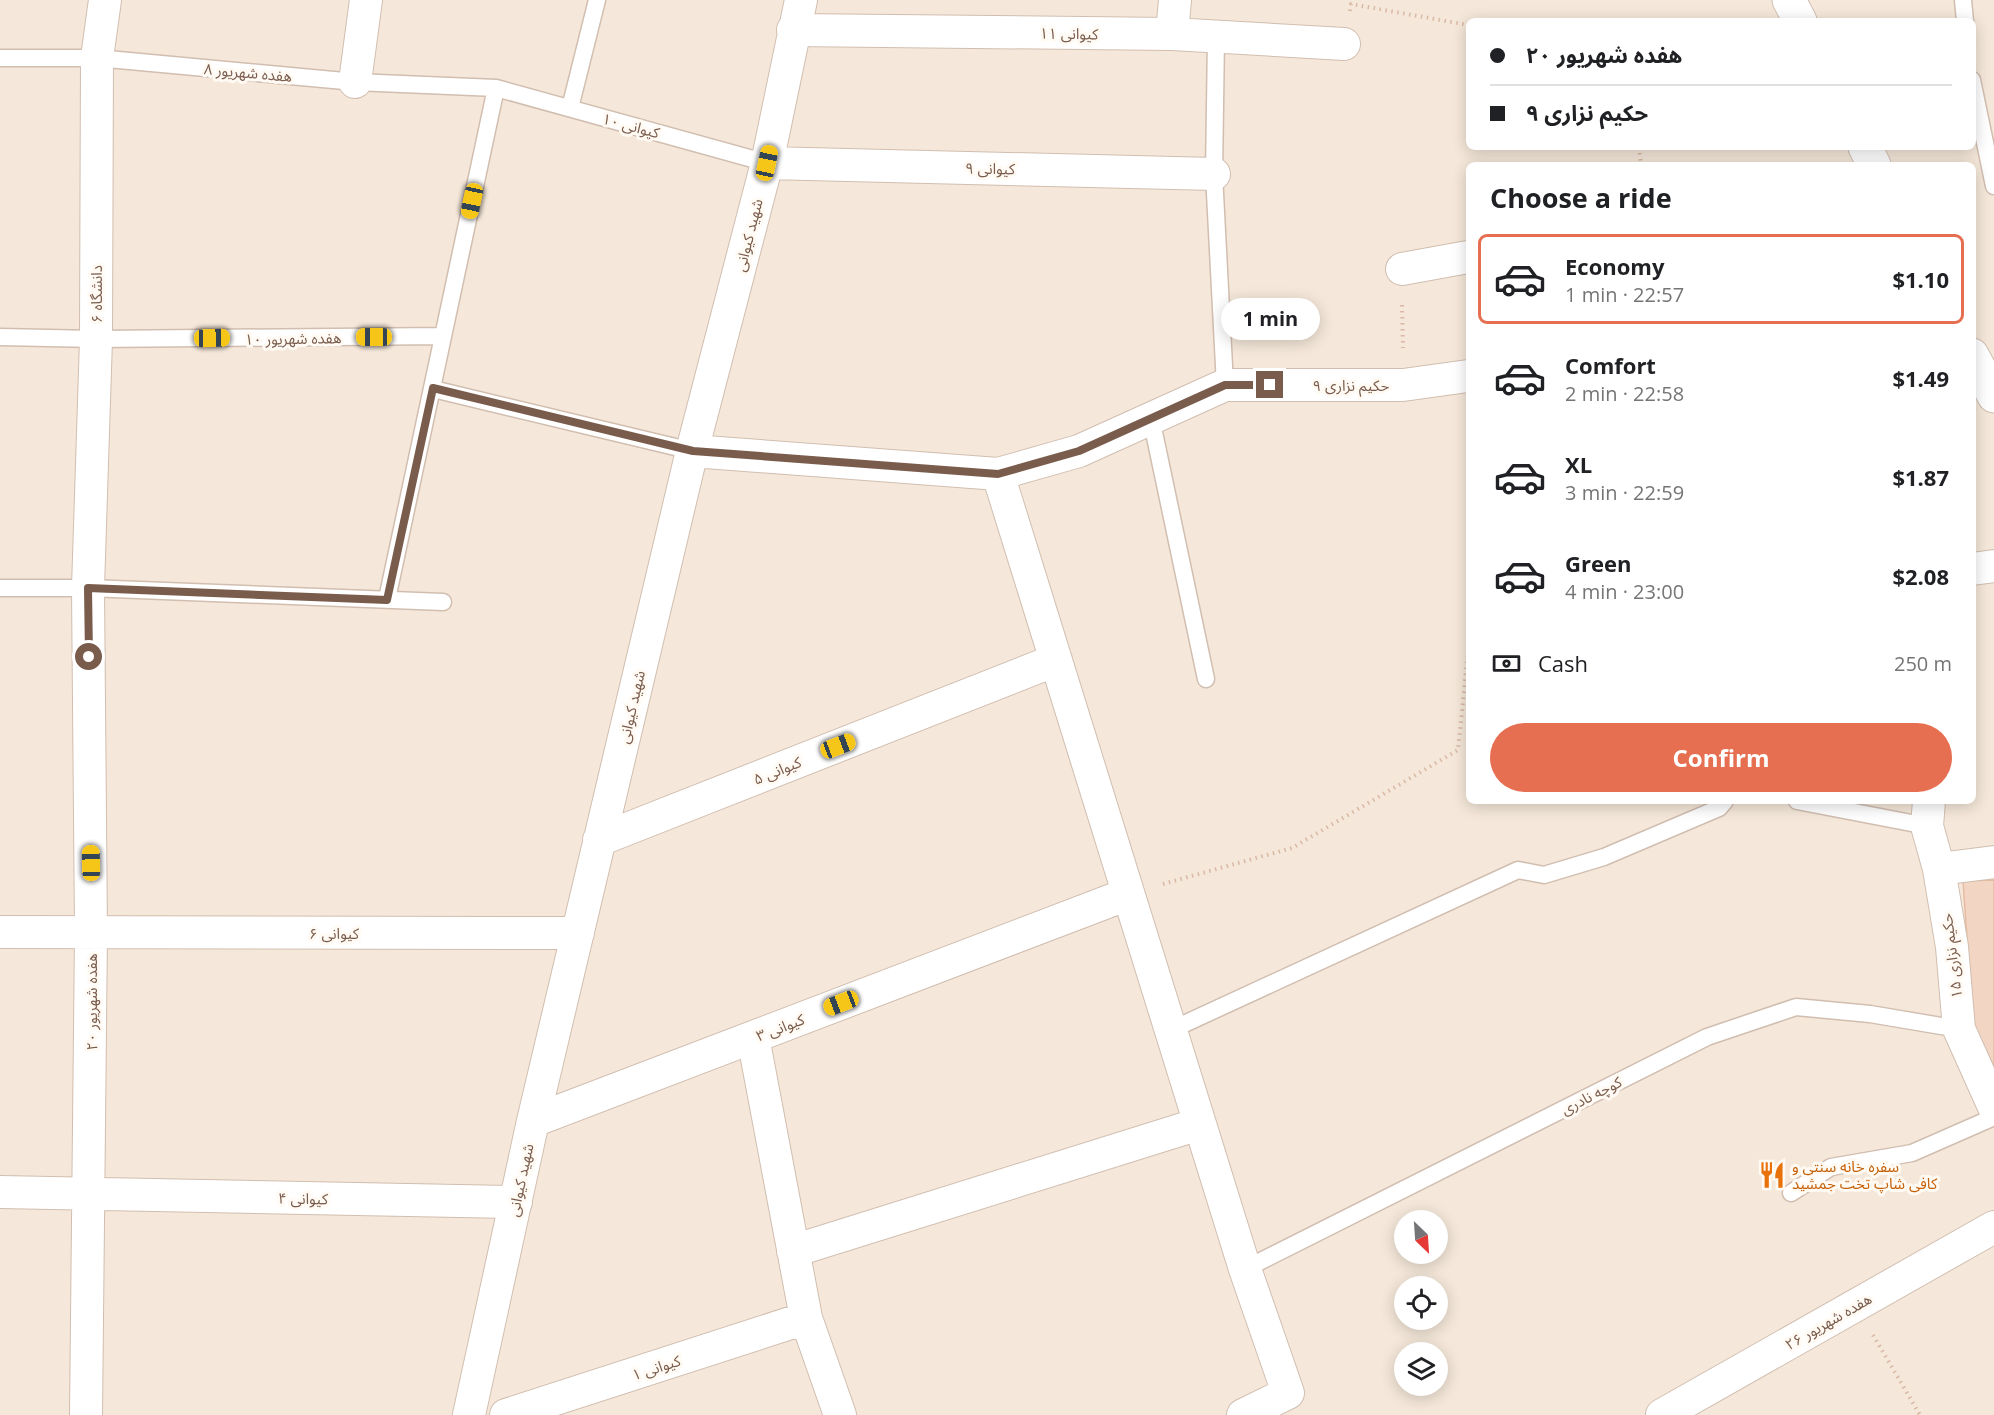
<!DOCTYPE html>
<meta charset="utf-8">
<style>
body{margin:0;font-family:"Open Sans","Noto Sans Arabic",sans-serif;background:#f2f2f2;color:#202124;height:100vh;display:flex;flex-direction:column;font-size:22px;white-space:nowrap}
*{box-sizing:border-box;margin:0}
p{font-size:20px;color:#757577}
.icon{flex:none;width:33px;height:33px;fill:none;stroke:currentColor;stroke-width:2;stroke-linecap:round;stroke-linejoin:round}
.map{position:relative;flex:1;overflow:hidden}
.panel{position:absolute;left:1466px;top:162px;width:510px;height:642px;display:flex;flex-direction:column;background:#fff;border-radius:9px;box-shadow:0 3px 15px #0003}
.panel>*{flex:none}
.hud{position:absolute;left:1466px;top:18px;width:510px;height:132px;border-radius:9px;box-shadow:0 3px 15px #0003;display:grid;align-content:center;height:132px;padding:0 24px;background:#fff}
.needle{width:39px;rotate:155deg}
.buttons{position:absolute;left:1394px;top:1210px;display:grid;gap:12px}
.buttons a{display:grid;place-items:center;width:54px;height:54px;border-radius:50%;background:#fff;box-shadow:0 3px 15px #0003;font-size:30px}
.end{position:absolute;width:27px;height:27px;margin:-14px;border:8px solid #7a5c4d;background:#fff;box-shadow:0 0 0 3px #fff}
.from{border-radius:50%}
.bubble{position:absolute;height:42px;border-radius:21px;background:#fff;box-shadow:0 3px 15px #0003;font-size:20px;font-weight:700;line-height:42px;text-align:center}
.car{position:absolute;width:18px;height:36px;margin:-18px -9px;border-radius:8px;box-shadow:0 0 4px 2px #0007;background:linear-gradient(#f5c518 24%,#345 0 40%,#f5c518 0 76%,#345 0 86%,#f5c518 0)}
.hud b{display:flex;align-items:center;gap:21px;height:57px;font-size:22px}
.hud b+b{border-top:2px solid #e0e0e0}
.hud i{width:15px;height:15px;background:#202124}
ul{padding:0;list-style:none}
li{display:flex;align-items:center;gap:18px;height:90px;margin:0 12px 9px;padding:0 12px;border:3px solid transparent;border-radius:9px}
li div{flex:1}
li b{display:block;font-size:22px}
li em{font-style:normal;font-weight:700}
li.active{border-color:#e76f51}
li>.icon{width:54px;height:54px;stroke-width:1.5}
h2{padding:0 24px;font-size:27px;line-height:72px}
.pay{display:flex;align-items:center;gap:15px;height:66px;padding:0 24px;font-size:22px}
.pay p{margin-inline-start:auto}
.primary-button{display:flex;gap:12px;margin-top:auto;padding:12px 24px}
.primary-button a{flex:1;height:69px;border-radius:36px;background:#e76f51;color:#fff;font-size:24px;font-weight:700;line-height:69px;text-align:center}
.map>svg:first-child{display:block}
</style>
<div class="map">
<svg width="1994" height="1415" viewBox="0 0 1994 1415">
<rect width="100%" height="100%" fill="#fdf6ec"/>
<path fill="#f5e8da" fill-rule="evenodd" d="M0,0H1994V1415H0ZM1468,21H1972V147H1468ZM1468,165H1972V801H1468ZM1404,1221H1437V1254H1404ZM1404,1287H1437V1320H1404ZM1404,1353H1437V1386H1404Z"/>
<path fill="#f3d5c3" stroke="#e6bba3" stroke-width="1.5" d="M1994,880V1078L1975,1052L1963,881Z"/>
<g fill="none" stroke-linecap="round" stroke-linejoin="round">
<defs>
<path id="service" d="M1963,0L1965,21
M1216,37L1214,174L1225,385
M0,58H97L355,82L496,88L767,163
M1972,80L1994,186
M570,108L597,0
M0,337L96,339L443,336
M433,389L692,451
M1151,418L1206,679
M0,588H88L443,602
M387,599L496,88
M1797,801L1927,826
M1171,1030L1518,870L1544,875L1604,857L1719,808L1725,801
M1791,1193L1831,1167L1912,1153L1994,1117
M1245,1269L1707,1037L1796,1007L1870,1014L1959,1029"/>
<path id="minor" d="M793,30L1172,34L1344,44
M1172,34L1175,0
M355,82L366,0
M767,163L1214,174
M1402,269L1468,257
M692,451L998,474L1079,451L1225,385H1403L1468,376
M998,474L1245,1269L1288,1393L1243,1415
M1972,569L1994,566
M1929,801L1927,826L1939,869L1952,947L1959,1029L1994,1107
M599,840L1056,660
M1939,869L1994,862
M0,932L578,933
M753,1037L806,1318L840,1415
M533,1121L1128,894
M0,1192L516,1202
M793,1251L1199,1124
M86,1415L91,932L88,588L96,339L97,58L105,0
M469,1415L533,1121L692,451L767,163L801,0
M506,1415L806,1318
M1662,1415L1994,1227"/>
<path id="tertiary" d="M1789,0L1800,21
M1865,147L1874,165
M1972,355L1994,396"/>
</defs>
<use href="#service" stroke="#d1beb0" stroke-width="19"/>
<use href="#minor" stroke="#d1beb0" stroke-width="34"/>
<use href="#tertiary" stroke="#d1beb0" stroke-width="35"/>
<path stroke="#d9b8a5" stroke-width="4" stroke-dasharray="1.5 4.5" stroke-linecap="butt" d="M1350,11L1351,4L1468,25
M1639,147L1641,165
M1402,305L1403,348
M1163,884L1292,848L1458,750L1468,652
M1873,1335L1920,1415"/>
<use href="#service" stroke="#fff" stroke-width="16"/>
<use href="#minor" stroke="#fff" stroke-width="32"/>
<use href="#tertiary" stroke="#fff" stroke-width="33"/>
</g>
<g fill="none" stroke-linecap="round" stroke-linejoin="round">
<path stroke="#7a5c4d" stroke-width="8" d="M89,657L88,588L387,600L433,388L693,451L998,474L1079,451L1225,385H1270"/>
</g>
<defs>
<symbol id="restaurant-bare" viewBox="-9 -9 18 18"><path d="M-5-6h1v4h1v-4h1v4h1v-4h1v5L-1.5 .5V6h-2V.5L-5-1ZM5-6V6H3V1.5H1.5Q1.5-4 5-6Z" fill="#e8710a" stroke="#fffaf3" stroke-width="2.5" paint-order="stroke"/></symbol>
</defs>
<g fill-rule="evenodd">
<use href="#restaurant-bare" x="1753" y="1156" width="38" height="38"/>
</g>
<g text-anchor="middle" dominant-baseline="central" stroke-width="6" stroke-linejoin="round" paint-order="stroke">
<g font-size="15" fill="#7a5c4d" stroke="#fffaf3">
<text transform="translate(1069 33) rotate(1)">کیوانی ۱۱</text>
<text transform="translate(248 72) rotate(5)">هفده شهریور ۸</text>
<text transform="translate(631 125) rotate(15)">کیوانی ۱۰</text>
<text transform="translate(990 168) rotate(1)">کیوانی ۹</text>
<text transform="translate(748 235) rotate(-76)">شهید کیوانی</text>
<text transform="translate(96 294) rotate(-90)">دانشگاه ۶</text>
<text transform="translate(293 338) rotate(-1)">هفده شهریور ۱۰</text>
<text x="1351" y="385">حکیم نزاری ۹</text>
<text transform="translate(631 707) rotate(-77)">شهید کیوانی</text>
<text transform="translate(777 770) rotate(-22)">کیوانی ۵</text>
<text x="334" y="933">کیوانی ۶</text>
<text transform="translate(1951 956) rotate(-97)">حکیم نزاری ۱۵</text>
<text transform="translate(91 1002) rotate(-90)">هفده شهریور ۲۰</text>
<text transform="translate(780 1027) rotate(-21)">کیوانی ۳</text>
<text transform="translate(1591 1095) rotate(-27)">کوچه نادری</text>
<text transform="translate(520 1180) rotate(-78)">شهید کیوانی</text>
<text transform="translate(303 1198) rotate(1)">کیوانی ۴</text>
<text transform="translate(1828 1321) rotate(-30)">هفده شهریور ۲۶</text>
<text transform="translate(656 1367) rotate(-18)">کیوانی ۱</text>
</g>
<g font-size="15" fill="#c56008" stroke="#fffaf3" text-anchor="start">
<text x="1792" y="1166">سفره خانه سنتی و<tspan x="1792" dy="17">کافی شاپ تخت جمشید</tspan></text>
</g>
</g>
</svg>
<div class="buttons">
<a><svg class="needle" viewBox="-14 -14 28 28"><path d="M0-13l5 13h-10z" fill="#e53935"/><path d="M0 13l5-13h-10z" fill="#757577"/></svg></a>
<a><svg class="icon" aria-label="locate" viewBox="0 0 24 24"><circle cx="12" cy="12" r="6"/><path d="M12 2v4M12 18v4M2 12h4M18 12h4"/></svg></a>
<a><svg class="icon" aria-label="layers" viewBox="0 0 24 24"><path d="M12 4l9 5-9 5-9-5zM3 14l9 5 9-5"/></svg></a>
</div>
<i class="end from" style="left:89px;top:657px"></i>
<i class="end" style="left:1270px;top:385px"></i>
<div class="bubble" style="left:1221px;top:298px;width:99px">1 min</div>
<i class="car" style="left:767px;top:163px;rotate:12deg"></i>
<i class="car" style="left:472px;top:201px;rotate:192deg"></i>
<i class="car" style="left:374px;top:337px;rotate:270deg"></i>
<i class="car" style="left:212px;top:338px;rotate:89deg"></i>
<i class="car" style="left:838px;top:746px;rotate:69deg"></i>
<i class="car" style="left:91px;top:863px;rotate:359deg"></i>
<i class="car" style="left:841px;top:1003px;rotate:249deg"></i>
<div class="hud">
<b><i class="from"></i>هفده شهریور ۲۰</b>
<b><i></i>حکیم نزاری ۹</b>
</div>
<section class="panel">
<h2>Choose a ride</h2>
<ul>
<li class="active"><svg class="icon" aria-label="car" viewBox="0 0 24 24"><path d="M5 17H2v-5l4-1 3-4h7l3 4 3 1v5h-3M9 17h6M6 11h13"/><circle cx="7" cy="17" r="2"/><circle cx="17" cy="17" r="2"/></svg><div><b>Economy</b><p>1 min · 22:57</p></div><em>$1.10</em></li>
<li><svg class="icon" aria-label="car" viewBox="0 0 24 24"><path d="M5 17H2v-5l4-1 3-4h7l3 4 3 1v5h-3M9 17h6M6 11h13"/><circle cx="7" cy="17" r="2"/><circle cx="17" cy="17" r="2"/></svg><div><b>Comfort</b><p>2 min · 22:58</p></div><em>$1.49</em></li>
<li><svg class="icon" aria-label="car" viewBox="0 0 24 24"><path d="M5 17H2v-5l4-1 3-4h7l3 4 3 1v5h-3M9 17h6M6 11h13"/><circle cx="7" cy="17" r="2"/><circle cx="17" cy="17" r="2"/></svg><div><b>XL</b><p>3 min · 22:59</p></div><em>$1.87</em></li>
<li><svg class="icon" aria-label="car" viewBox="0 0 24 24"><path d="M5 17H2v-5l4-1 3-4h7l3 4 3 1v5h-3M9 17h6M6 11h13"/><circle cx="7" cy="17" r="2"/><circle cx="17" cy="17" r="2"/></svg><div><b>Green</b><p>4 min · 23:00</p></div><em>$2.08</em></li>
</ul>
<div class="pay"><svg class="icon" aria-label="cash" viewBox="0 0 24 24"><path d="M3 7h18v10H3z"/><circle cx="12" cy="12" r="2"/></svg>Cash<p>250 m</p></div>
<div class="primary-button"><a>Confirm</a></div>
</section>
</div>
